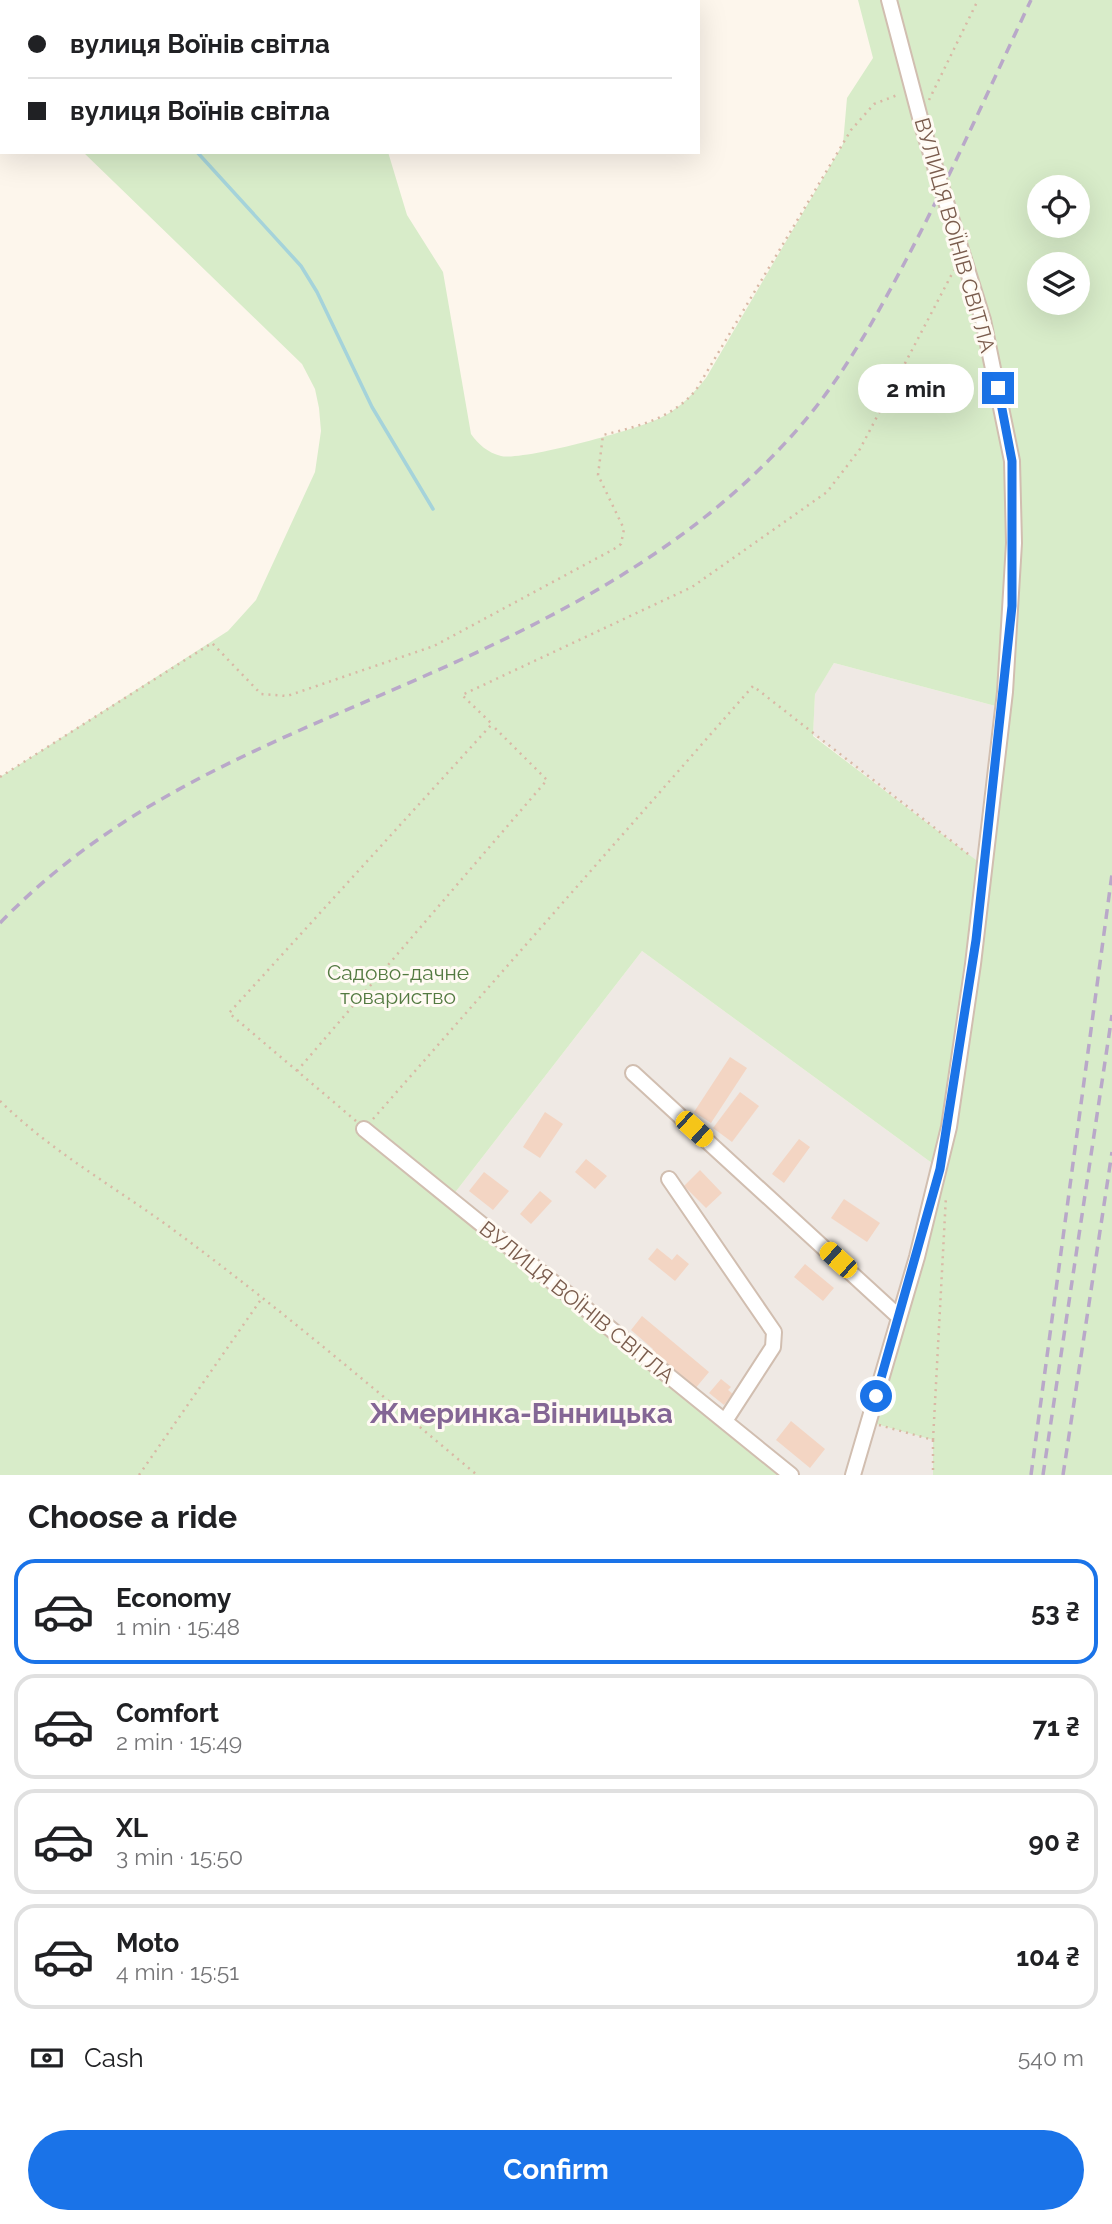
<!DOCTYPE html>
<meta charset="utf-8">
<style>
body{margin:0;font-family:Raleway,sans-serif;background:#f6f6f6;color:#202124;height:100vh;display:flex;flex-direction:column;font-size:26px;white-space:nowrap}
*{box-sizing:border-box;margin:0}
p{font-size:23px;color:#757577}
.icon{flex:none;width:38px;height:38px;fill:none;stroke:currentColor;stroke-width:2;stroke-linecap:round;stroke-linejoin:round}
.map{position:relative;height:1475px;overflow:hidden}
.sheet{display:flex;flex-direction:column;background:#fff;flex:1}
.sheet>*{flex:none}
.top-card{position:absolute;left:0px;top:0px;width:700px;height:154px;box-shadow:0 7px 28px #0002;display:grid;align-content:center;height:154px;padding:0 28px;background:#fff}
.tools{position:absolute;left:1027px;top:175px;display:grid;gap:14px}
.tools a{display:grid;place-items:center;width:63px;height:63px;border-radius:50%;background:#fff;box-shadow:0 7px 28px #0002;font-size:35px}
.end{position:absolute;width:32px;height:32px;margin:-16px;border:9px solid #1a73e8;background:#fff;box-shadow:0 0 0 4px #fff}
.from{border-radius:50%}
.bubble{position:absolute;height:49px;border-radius:24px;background:#fff;box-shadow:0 7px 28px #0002;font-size:23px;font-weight:700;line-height:49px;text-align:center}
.car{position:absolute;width:21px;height:42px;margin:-21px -10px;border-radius:9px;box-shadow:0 0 5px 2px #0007;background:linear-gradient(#f5c518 24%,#345 0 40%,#f5c518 0 76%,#345 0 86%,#f5c518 0)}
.top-card b{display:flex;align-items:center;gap:24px;height:66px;font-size:26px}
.top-card b+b{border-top:2px solid #e0e0e0}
.top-card i{width:18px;height:18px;background:#202124}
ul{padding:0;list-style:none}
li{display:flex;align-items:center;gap:21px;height:105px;margin:0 14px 10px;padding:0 14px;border:4px solid #e0e0e0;border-radius:21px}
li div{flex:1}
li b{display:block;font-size:26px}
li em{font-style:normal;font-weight:700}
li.on{border-color:#1a73e8}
li>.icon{width:63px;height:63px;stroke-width:1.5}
h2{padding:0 28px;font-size:32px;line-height:84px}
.pay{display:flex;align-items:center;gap:18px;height:77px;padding:0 28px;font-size:26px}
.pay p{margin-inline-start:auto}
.action{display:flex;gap:14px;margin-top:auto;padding:14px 28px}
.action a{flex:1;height:80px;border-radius:42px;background:#1a73e8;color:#fff;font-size:28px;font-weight:700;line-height:80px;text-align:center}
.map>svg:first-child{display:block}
</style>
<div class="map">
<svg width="1112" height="1475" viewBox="0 0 1112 1475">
<rect width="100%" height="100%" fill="#fdf6ec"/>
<path fill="#efe9e4" d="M834,663L1003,708L985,867L813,735L815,693Z
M642,951L940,1169L869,1422L933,1440V1475H791L450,1199Z"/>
<path fill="#d8ecc9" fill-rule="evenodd" d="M0,0H341V2H2V22Z
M858,0H1112V1475H933V1440L869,1422L940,1169L642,951L450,1199L791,1475H0V777L228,631L256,600L315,472L321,431L319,408L315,389L302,364L83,152H388L407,215L443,272L471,434C478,444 488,453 501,456C523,461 640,429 662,417C680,408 693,394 706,378L843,144L847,98L873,58ZM1040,187H1078V226H1040ZM1040,264H1078V303H1040ZM834,663L1003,708L984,866L813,736L815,694Z"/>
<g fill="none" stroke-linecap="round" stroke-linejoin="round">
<path stroke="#a5d3da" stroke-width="3.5" d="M75,0L76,2
M197,152L301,266L317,292L372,407L433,509"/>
</g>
<path fill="#f3d5c3" d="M730,1057L747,1068L711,1123L694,1112Z
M740,1092L759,1106L732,1142L713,1128Z
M545,1112L563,1124L540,1158L523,1147Z
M799,1139L810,1147L784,1183L772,1174Z
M586,1159L607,1176L595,1189L575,1172Z
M700,1170L722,1193L706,1208L684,1186Z
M484,1172L509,1191L493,1210L469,1191Z
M540,1191L552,1201L531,1224L520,1214Z
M844,1199L880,1223L867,1242L831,1218Z
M657,1248L672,1260L677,1254L689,1264L675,1281L648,1259Z
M805,1264L834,1288L823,1301L794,1277Z
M642,1316L709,1372L694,1390L649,1354L653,1349L631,1330Z
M721,1379L731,1387L728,1390L733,1394L724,1405L709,1393Z
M791,1421L825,1449L810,1468L776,1440Z"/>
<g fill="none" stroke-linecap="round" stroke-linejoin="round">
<defs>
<path id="minor" d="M633,1073L899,1317
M364,1129L791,1475
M669,1179L774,1332L773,1347L725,1421
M853,1475L917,1257L949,1127L973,964L1005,692L1014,543L1012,461L983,320L922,125L889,0"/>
</defs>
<use href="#minor" stroke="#d1beb0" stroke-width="18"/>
<path stroke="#d9b8a5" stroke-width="2.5" stroke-dasharray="2 5" stroke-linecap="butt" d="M929,100L978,0
M0,777L212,643L261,694L287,696L434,646L614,549L621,544L624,529L598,475L603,435C639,426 671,419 696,390L851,130L874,104L900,94
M297,1071L547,780L492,725
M0,1101C54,1154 119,1189 179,1234C282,1310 379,1393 477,1475
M373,1119L753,686L972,857
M356,1121L229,1013L492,724L462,695L692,587L827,492L860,449L954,270
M879,1425L933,1440V1475
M933,1440L946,1196
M139,1475L262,1298"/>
<use href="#minor" stroke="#fff" stroke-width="14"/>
<path stroke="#b9a8c9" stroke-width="3.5" stroke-dasharray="10 7" stroke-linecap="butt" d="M0,923C137,781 313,730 486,648C604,592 716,525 802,424C844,375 876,317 906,260C951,175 990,87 1031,0
M1031,1475L1112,874
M1043,1475L1112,1015
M1063,1475L1112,1152"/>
</g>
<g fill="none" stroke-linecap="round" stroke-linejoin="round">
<path stroke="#1a73e8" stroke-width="9" d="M876,1396L940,1169L976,940L1012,606V461L998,388"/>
</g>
<g text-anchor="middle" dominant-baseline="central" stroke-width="6" stroke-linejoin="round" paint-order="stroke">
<g font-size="21" fill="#7a5c4d" stroke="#fffaf3">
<text transform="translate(955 235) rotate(74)">ВУЛИЦЯ ВОЇНІВ СВІТЛА</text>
<text transform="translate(577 1302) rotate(39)">ВУЛИЦЯ ВОЇНІВ СВІТЛА</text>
</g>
<g font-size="21" fill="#537a41" stroke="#fffaf3">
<text x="398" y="972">Садово-дачне<tspan x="398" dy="24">товариство</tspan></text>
</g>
<g font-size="28" font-weight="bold" fill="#846695" stroke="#fffaf3">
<text x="521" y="1413">Жмеринка-Вінницька</text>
</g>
</g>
</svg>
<div class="tools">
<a><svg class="icon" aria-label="locate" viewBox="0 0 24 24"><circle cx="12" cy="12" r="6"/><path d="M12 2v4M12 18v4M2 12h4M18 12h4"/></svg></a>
<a><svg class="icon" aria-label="layers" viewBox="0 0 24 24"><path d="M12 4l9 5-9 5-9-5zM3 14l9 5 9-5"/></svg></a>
</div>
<i class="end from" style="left:876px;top:1396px"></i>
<i class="end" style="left:998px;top:388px"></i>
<div class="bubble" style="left:858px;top:364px;width:116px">2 min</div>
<i class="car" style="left:694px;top:1129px;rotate:132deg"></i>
<i class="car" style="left:838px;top:1260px;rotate:312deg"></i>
<div class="top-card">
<b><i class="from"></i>вулиця Воїнів світла</b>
<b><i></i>вулиця Воїнів світла</b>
</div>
</div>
<section class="sheet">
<h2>Choose a ride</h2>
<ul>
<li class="on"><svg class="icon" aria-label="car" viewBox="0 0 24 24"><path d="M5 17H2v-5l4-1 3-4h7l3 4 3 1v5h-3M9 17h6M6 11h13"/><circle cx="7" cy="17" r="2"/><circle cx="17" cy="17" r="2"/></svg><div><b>Economy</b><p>1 min · 15:48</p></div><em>53 ₴</em></li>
<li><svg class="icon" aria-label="car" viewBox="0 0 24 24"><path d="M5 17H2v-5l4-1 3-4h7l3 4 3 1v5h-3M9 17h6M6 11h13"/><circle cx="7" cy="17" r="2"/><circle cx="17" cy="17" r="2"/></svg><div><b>Comfort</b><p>2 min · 15:49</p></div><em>71 ₴</em></li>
<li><svg class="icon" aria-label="car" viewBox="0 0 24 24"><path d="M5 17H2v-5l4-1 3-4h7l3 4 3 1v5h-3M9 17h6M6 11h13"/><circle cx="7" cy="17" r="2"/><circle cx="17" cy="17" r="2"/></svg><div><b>XL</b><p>3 min · 15:50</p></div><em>90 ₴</em></li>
<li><svg class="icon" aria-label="car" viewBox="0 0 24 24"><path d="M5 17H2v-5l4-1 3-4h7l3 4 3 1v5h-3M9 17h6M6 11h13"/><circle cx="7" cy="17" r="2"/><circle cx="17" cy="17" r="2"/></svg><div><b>Moto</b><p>4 min · 15:51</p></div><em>104 ₴</em></li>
</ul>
<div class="pay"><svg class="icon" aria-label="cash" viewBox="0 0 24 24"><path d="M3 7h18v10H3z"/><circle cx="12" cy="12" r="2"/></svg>Cash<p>540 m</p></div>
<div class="action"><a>Confirm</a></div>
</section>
